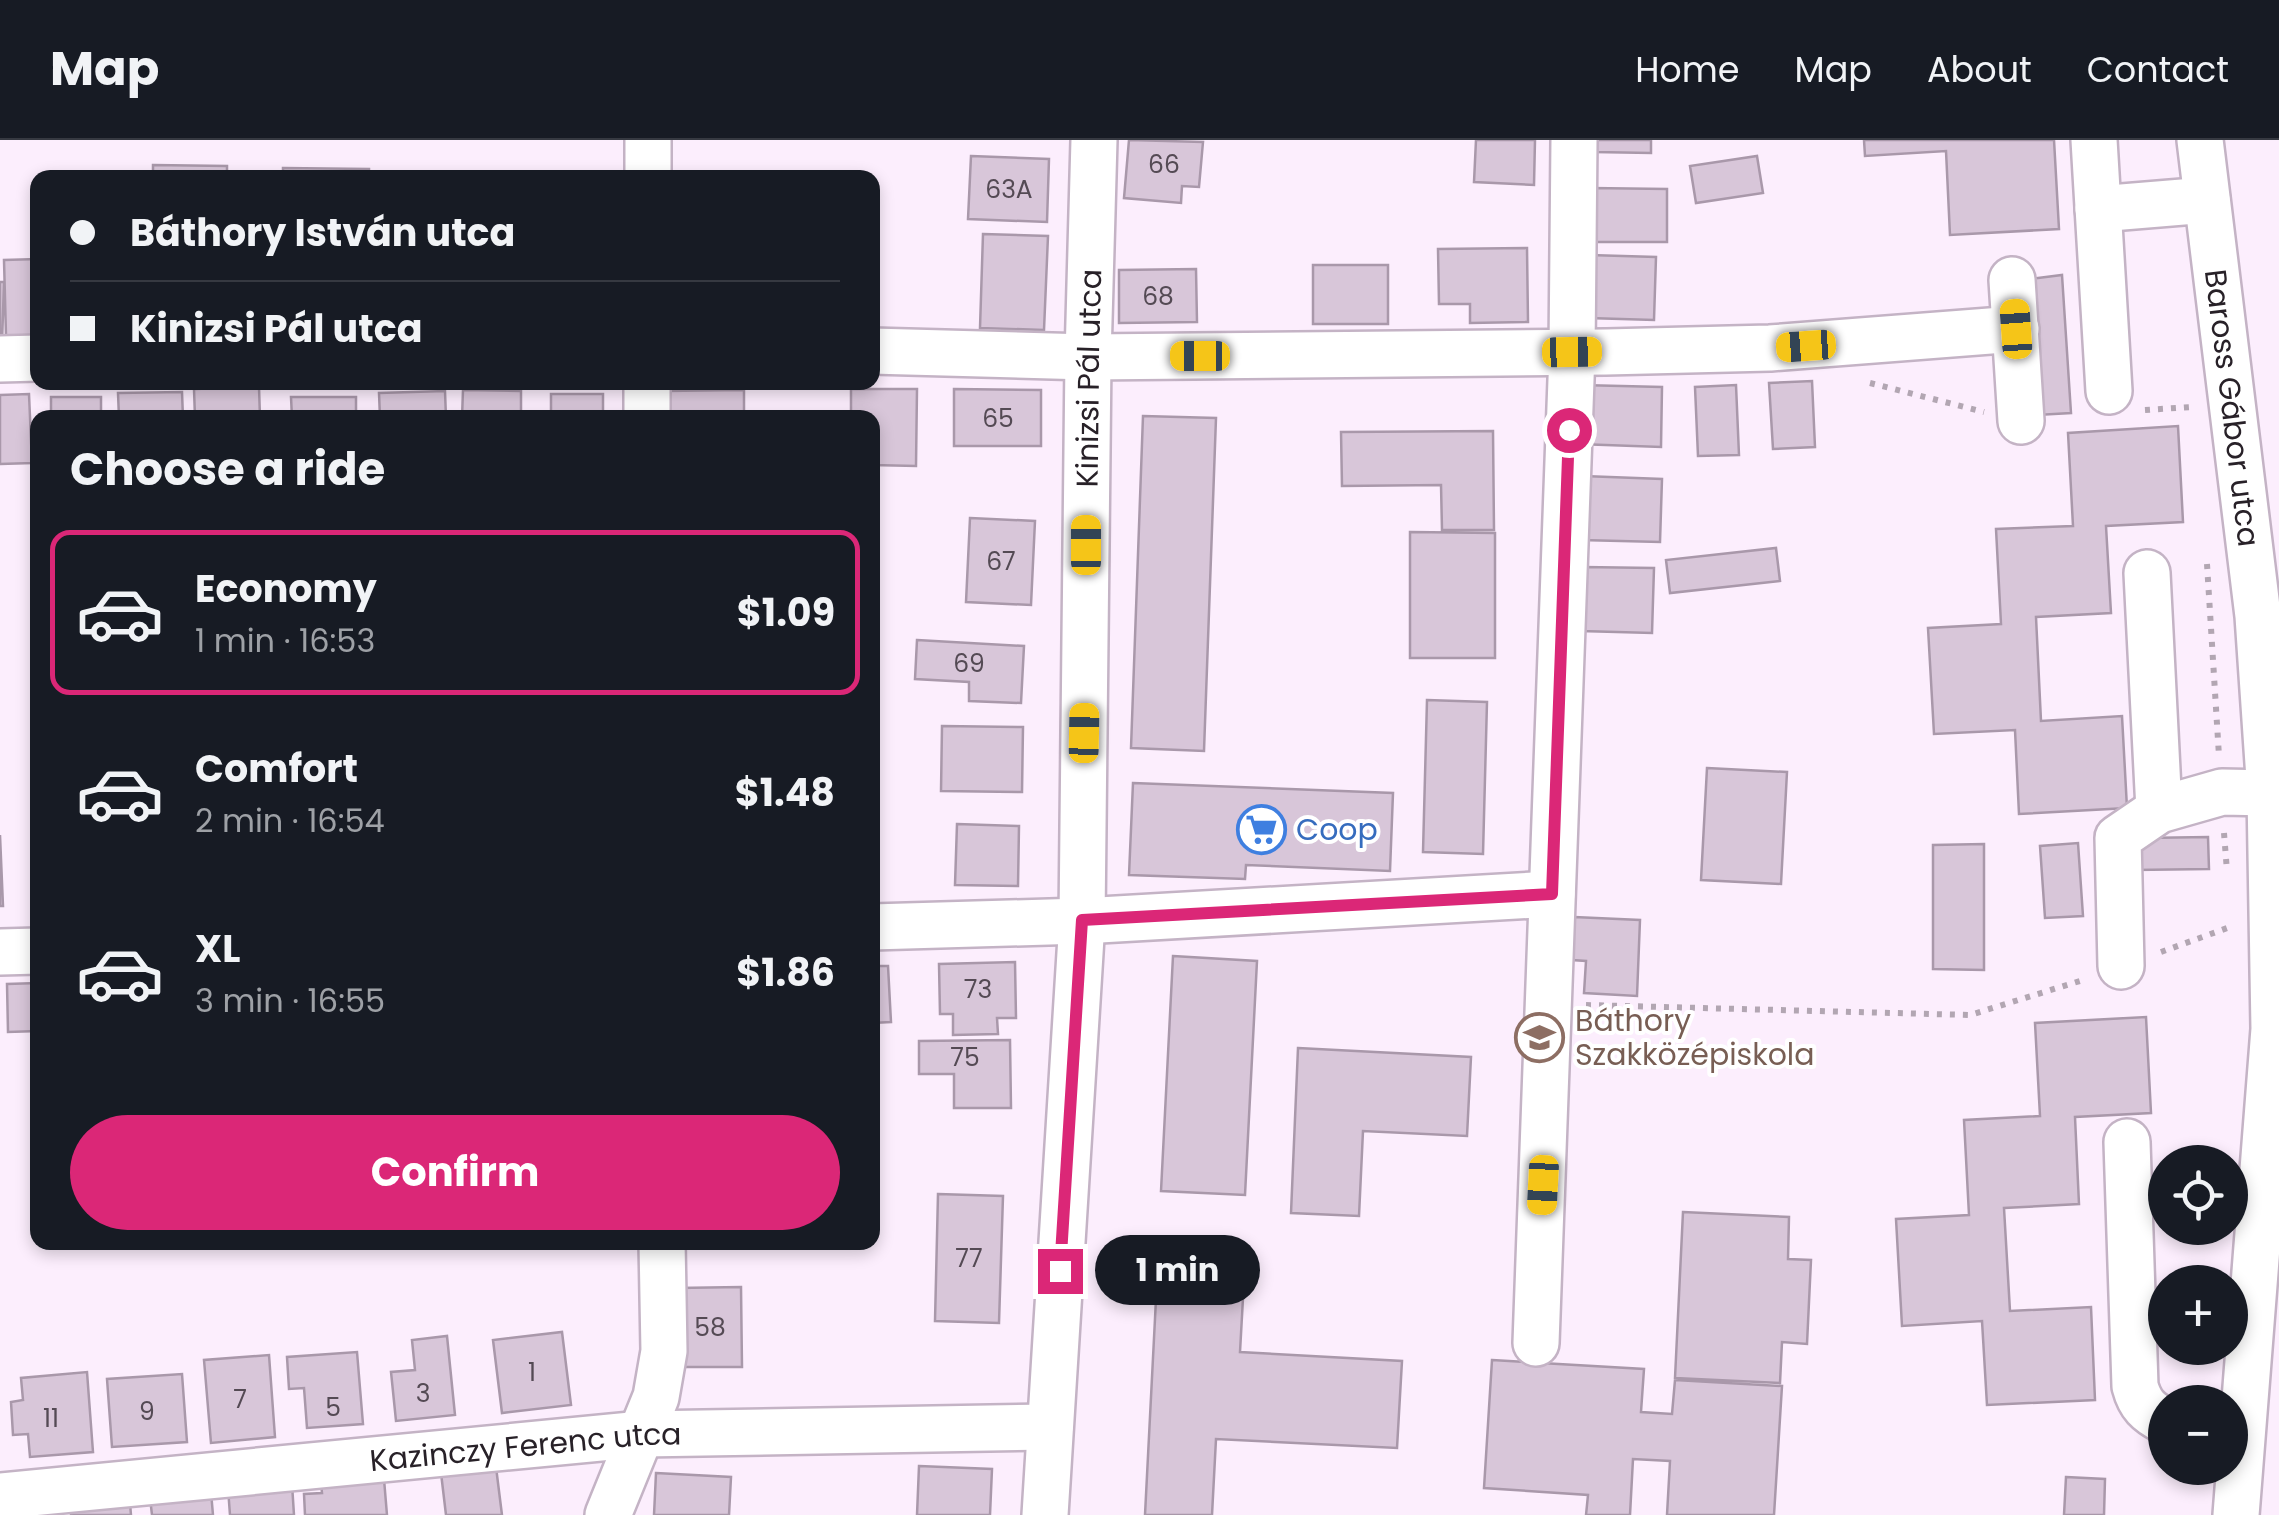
<!DOCTYPE html>
<meta charset="utf-8">
<style>
body{margin:0;font-family:Poppins,sans-serif;background:#242831;color:#f1f3f6;height:100vh;display:flex;flex-direction:column;font-size:38px;white-space:nowrap}
*{box-sizing:border-box;margin:0}
p{font-size:32px;color:#9ea1a6}
.icon{flex:none;width:55px;height:55px;fill:none;stroke:currentColor;stroke-width:2;stroke-linecap:round;stroke-linejoin:round}
.map{position:relative;flex:1;overflow:hidden}
.sheet{position:absolute;left:30px;top:270px;width:850px;height:840px;display:flex;flex-direction:column;background:#171b24;border-radius:20px;box-shadow:0 5px 15px #0003}
.sheet>*{flex:none}
.top-card{position:absolute;left:30px;top:30px;width:850px;height:220px;border-radius:20px;box-shadow:0 5px 15px #0003;display:grid;align-content:center;height:220px;padding:0 40px;background:#171b24}
.buttons{position:absolute;left:2148px;top:1005px;display:grid;gap:20px}
.buttons a{display:grid;place-items:center;width:100px;height:100px;border-radius:50%;background:#171b24;box-shadow:0 5px 15px #0003;font-size:50px}
.end{position:absolute;width:45px;height:45px;margin:-22px;border:12px solid #db2777;background:#fff;box-shadow:0 0 0 5px #fff}
.from{border-radius:50%}
.bubble{position:absolute;height:70px;border-radius:35px;background:#171b24;box-shadow:0 5px 15px #0003;font-size:32px;font-weight:700;line-height:70px;text-align:center}
.car{position:absolute;width:30px;height:60px;margin:-30px -15px;border-radius:12px;box-shadow:0 0 8px 2px #0007;background:linear-gradient(#f5c518 24%,#345 0 40%,#f5c518 0 76%,#345 0 86%,#f5c518 0)}
.top-card b{display:flex;align-items:center;gap:35px;height:95px;font-size:38px}
.top-card b+b{border-top:2px solid #363941}
.top-card i{width:25px;height:25px;background:#f1f3f6}
ul{padding:0;list-style:none}
li{display:flex;align-items:center;gap:30px;height:165px;margin:0 20px 15px;padding:0 20px;border:5px solid transparent;border-radius:20px}
li div{flex:1}
li b{display:block;font-size:38px}
li em{font-style:normal;font-weight:700}
li.on{border-color:#db2777}
li>.icon{width:90px;height:90px;stroke-width:1.5}
h2{padding:0 40px;font-size:45px;line-height:120px}
.action{display:flex;gap:20px;margin-top:auto;padding:20px 40px}
.action a{flex:1;height:115px;border-radius:60px;background:#db2777;color:#fff;font-size:40px;font-weight:700;line-height:115px;text-align:center}
header{display:flex;align-items:center;gap:60px;box-sizing:border-box;height:140px;padding:0 50px;background:#171b24;border-bottom:2px solid #363941}
header strong{font-size:48px}
nav{display:flex;gap:55px;margin-inline-start:auto;font-size:35px}
.map>svg:first-child{display:block}
</style>
<header>
<strong>Map</strong>
<nav><a>Home</a><a>Map</a><a>About</a><a>Contact</a></nav>
</header>
<div class="map">
<svg width="2279" height="1375" viewBox="0 0 2279 1375">
<rect width="100%" height="100%" fill="#fceefd"/>
<path fill="#d8c6d9" stroke="#a998aa" stroke-width="2.5" d="M1129,0L1203,2L1199,47L1182,46L1181,63L1124,58Z
M1476,0H1535L1534,45L1474,42Z
M1594,0H1651V13L1594,12Z
M1864,0H2054L2059,89L1950,95L1946,11L1865,16Z
M971,16L1049,19L1047,82L968,79Z
M1757,16L1763,53L1696,63L1690,26Z
M153,25L227,26V38H153Z
M283,28L369,29V38H283Z
M1590,48L1667,49V102H1590Z
M983,94L1048,96L1044,190L980,188Z
M1527,108L1528,182L1470,183V164H1439L1438,109Z
M1589,115L1656,117L1654,180L1588,178Z
M38,119V195L6,196L4,120Z
M1313,125H1388V184H1313Z
M1196,129L1197,182L1119,183V130Z
M2062,135L2071,273L2037,275L2029,139Z
M0,142H4L2,204H0Z
M1812,241L1815,307L1773,309L1769,243Z
M1580,245L1662,247L1661,307L1578,304Z
M1736,245L1739,315L1698,316L1695,247Z
M259,247L260,278H195L194,249Z
M851,249H917L916,326L872,325V278H851Z
M954,249L1041,250V306H954Z
M463,250L521,251V278H462Z
M744,250V278H664V251Z
M445,251L446,278H380L379,253Z
M182,252L183,278H119L118,253Z
M29,254L32,323L0,324V255Z
M551,254H603V278H551Z
M51,257H101V278H51Z
M291,257H356V278H292Z
M1143,276L1216,278L1204,611L1131,608Z
M2178,286L2183,382L2106,386L2111,473L2036,477L2041,581L2122,576L2127,668L2019,674L2015,590L1934,594L1928,488L2001,484L1996,389L2073,386L2068,293Z
M1493,291L1494,390H1442L1441,345L1342,346L1341,292Z
M1583,336L1662,339L1660,402L1581,400Z
M970,378L1035,381L1031,465L966,462Z
M1410,392L1495,393V518H1410Z
M1776,408L1780,441L1670,453L1666,420Z
M1582,427L1654,428L1652,493L1581,491Z
M917,500L1024,506L1021,563L969,561V542L915,539Z
M1427,560L1487,562L1483,714L1423,712Z
M942,586L1023,587L1022,652L941,651Z
M1707,628L1787,632L1781,744L1701,740Z
M1133,643L1393,653L1390,731L1246,725L1245,739L1129,735Z
M957,684L1019,686L1018,746L955,745Z
M0,695L3,766H0Z
M2208,697L2209,729L2134,730L2143,698Z
M2078,703L2083,776L2045,778L2040,706Z
M1984,704V830L1933,829V705Z
M1574,777L1640,780L1637,856L1584,853L1586,821L1572,820Z
M1173,816L1257,821L1245,1055L1161,1051Z
M1015,822L1016,878H997L998,894L953,895V874H940L939,824Z
M872,826H888L891,882L872,883Z
M38,843V891L8,892L7,844Z
M2146,877L2151,973L2075,977L2079,1064L2004,1068L2010,1171L2091,1167L2095,1260L1987,1265L1982,1181L1902,1186L1896,1079L1969,1075L1964,980L2040,976L2035,883Z
M1010,900L1011,968H954V934H919V901Z
M1298,908L1471,917L1467,996L1363,991L1359,1076L1291,1073Z
M938,1054L1003,1056L999,1183L935,1181Z
M1683,1072L1789,1077L1788,1119L1811,1120L1807,1204L1782,1202L1780,1243L1675,1238Z
M1159,1100L1246,1104L1240,1212L1402,1221L1397,1308L1216,1299L1212,1375H1145Z
M675,1102H741V1108L675,1107Z
M741,1147L742,1227H678L677,1148Z
M562,1192L571,1265L502,1273L493,1200Z
M447,1196L455,1275L396,1281L391,1232L415,1230L412,1200Z
M357,1212L363,1284L307,1288L304,1248L289,1249L287,1217Z
M269,1215L275,1297L211,1303L204,1220Z
M1492,1220L1644,1229L1641,1272L1672,1274L1675,1240L1782,1246L1774,1375H1667L1670,1321L1633,1319L1630,1375H1586L1588,1355L1484,1348Z
M87,1232L93,1312L30,1317L28,1294L13,1295L11,1262L23,1260L21,1238Z
M182,1234L187,1302L112,1307L107,1239Z
M919,1326L992,1329L990,1375H917Z
M496,1327L502,1375H446L441,1333Z
M656,1333L731,1337L729,1375H654Z
M2066,1337L2105,1339L2104,1375H2064Z
M384,1339L387,1375H305L304,1354L322,1353L321,1343Z
M292,1344L294,1375H230L228,1348Z
M211,1352L213,1375H152L150,1358Z
M130,1363L131,1375H71V1365Z"/>
<g fill="none" stroke-linecap="round" stroke-linejoin="round">
<defs>
<g id="minor">
<path d="M2094,0L2109,251"/>
<path id="s1" d="M2200,0L2258,476L2270,653L2274,889L2236,1375"/>
<path d="M648,38V0"/>
<path d="M2098,69L2207,60"/>
<path d="M2012,140L2021,281"/>
<path d="M872,211L1088,217L1606,212L1770,208L2016,189"/>
<path d="M0,219L38,218"/>
<path d="M647,242V278"/>
<path d="M2147,433L2159,670"/>
<path d="M872,787L1082,781L1552,754"/>
<path d="M0,812L38,811"/>
<path d="M2121,826L2118,698L2159,670L2222,652L2270,653"/>
<path d="M2127,1002L2135,1246C2140,1265 2148,1272 2165,1281"/>
<path d="M1536,1203L1572,212L1574,0"/>
<path id="s2" d="M0,1356L642,1294L1050,1287"/>
<path d="M608,1375L656,1257L664,1211L662,1102"/>
<path id="s3" d="M1045,1375L1082,781L1088,217L1094,0"/>
</g>
</defs>
<use href="#minor" stroke="#c4b3c5" stroke-width="50"/>
<path stroke="#b2a6b2" stroke-width="6" stroke-dasharray="5 8" stroke-linecap="butt" d="M1870,243L1984,272
M2145,270L2192,267
M2207,424L2219,616
M2224,693L2227,731
M2161,812L2230,787V783
M1586,865L1970,875L2083,840"/>
<use href="#minor" stroke="#fff" stroke-width="45"/>
</g>
<g fill="none" stroke-linecap="round" stroke-linejoin="round">
<path stroke="#db2777" stroke-width="12" d="M1060,1131L1082,780L1552,754L1569,290"/>
</g>
<defs>
<symbol id="supermarket-ring" viewBox="-11 -11 22 22"><circle r="9.5" fill="#fff" stroke="#3f7fe0" stroke-width="1.5"/><path d="M-6-5.5h2.5l.6 2H6L4.5 2H-2.5L-4.4-4H-6ZM-1.5 3.2a1.3 1.3 0 1 0 .1 0ZM3 3.2a1.3 1.3 0 1 0 .1 0Z" fill="#3f7fe0"/></symbol>
<symbol id="school-ring" viewBox="-11 -11 22 22"><circle r="9.5" fill="#fff" stroke="#8d6e63" stroke-width="1.5"/><path d="M0-5L7-2L0 1L-7-2ZM-4 1L0 2.5L4 1V4Q0 6-4 4Z" fill="#8d6e63"/></symbol>
</defs>
<g fill-rule="evenodd">
<use href="#supermarket-ring" x="1234" y="662" width="55" height="55"/>
<use href="#school-ring" x="1512" y="870" width="55" height="55"/>
</g>
<g text-anchor="middle" dominant-baseline="central" stroke-width="8" stroke-linejoin="round" paint-order="stroke">
<g font-size="25" fill="#544a54">
<text x="1164" y="24">66</text>
<text x="1009" y="49">63A</text>
<text x="1158" y="156">68</text>
<text x="998" y="278">65</text>
<text x="1001" y="421">67</text>
<text x="969" y="523">69</text>
<text x="978" y="849">73</text>
<text x="965" y="917">75</text>
<text x="969" y="1118">77</text>
<text x="710" y="1187">58</text>
<text x="532" y="1232">1</text>
<text x="423" y="1253">3</text>
<text x="240" y="1259">7</text>
<text x="333" y="1267">5</text>
<text x="147" y="1271">9</text>
<text x="51" y="1278">11</text>
</g>
<g font-size="30" fill="#282128" stroke="#fff">
<text stroke="none"><textPath href="#s3" startOffset="1138">Kinizsi Pál utca</textPath></text>
<text stroke="none"><textPath href="#s1" startOffset="270">Baross Gábor utca</textPath></text>
<text stroke="none"><textPath href="#s2" startOffset="528">Kazinczy Ferenc utca</textPath></text>
</g>
<g font-size="30" fill="#366cbe" stroke="#fff" text-anchor="start">
<text x="1296" y="689">Coop</text>
</g>
<g font-size="30" fill="#785e54" stroke="#fff" text-anchor="start">
<text x="1575" y="880">Báthory<tspan x="1575" dy="34">Szakközépiskola</tspan></text>
</g>
</g>
</svg>
<div class="buttons">
<a><svg class="icon" aria-label="locate" viewBox="0 0 24 24"><circle cx="12" cy="12" r="6"/><path d="M12 2v4M12 18v4M2 12h4M18 12h4"/></svg></a>
<a>+</a>
<a>−</a>
</div>
<i class="end from" style="left:1569px;top:290px"></i>
<i class="end" style="left:1060px;top:1131px"></i>
<div class="bubble" style="left:1095px;top:1095px;width:165px">1 min</div>
<i class="car" style="left:2016px;top:189px;rotate:356deg"></i>
<i class="car" style="left:1806px;top:206px;rotate:266deg"></i>
<i class="car" style="left:1572px;top:212px;rotate:89deg"></i>
<i class="car" style="left:1200px;top:216px;rotate:270deg"></i>
<i class="car" style="left:1086px;top:405px;rotate:0deg"></i>
<i class="car" style="left:1084px;top:593px;rotate:1deg"></i>
<i class="car" style="left:1543px;top:1045px;rotate:183deg"></i>
<div class="top-card">
<b><i class="from"></i>Báthory István utca</b>
<b><i></i>Kinizsi Pál utca</b>
</div>
<section class="sheet">
<h2>Choose a ride</h2>
<ul>
<li class="on"><svg class="icon" aria-label="car" viewBox="0 0 24 24"><path d="M5 17H2v-5l4-1 3-4h7l3 4 3 1v5h-3M9 17h6M6 11h13"/><circle cx="7" cy="17" r="2"/><circle cx="17" cy="17" r="2"/></svg><div><b>Economy</b><p>1 min · 16:53</p></div><em>$1.09</em></li>
<li><svg class="icon" aria-label="car" viewBox="0 0 24 24"><path d="M5 17H2v-5l4-1 3-4h7l3 4 3 1v5h-3M9 17h6M6 11h13"/><circle cx="7" cy="17" r="2"/><circle cx="17" cy="17" r="2"/></svg><div><b>Comfort</b><p>2 min · 16:54</p></div><em>$1.48</em></li>
<li><svg class="icon" aria-label="car" viewBox="0 0 24 24"><path d="M5 17H2v-5l4-1 3-4h7l3 4 3 1v5h-3M9 17h6M6 11h13"/><circle cx="7" cy="17" r="2"/><circle cx="17" cy="17" r="2"/></svg><div><b>XL</b><p>3 min · 16:55</p></div><em>$1.86</em></li>
</ul>
<div class="action"><a>Confirm</a></div>
</section>
</div>
